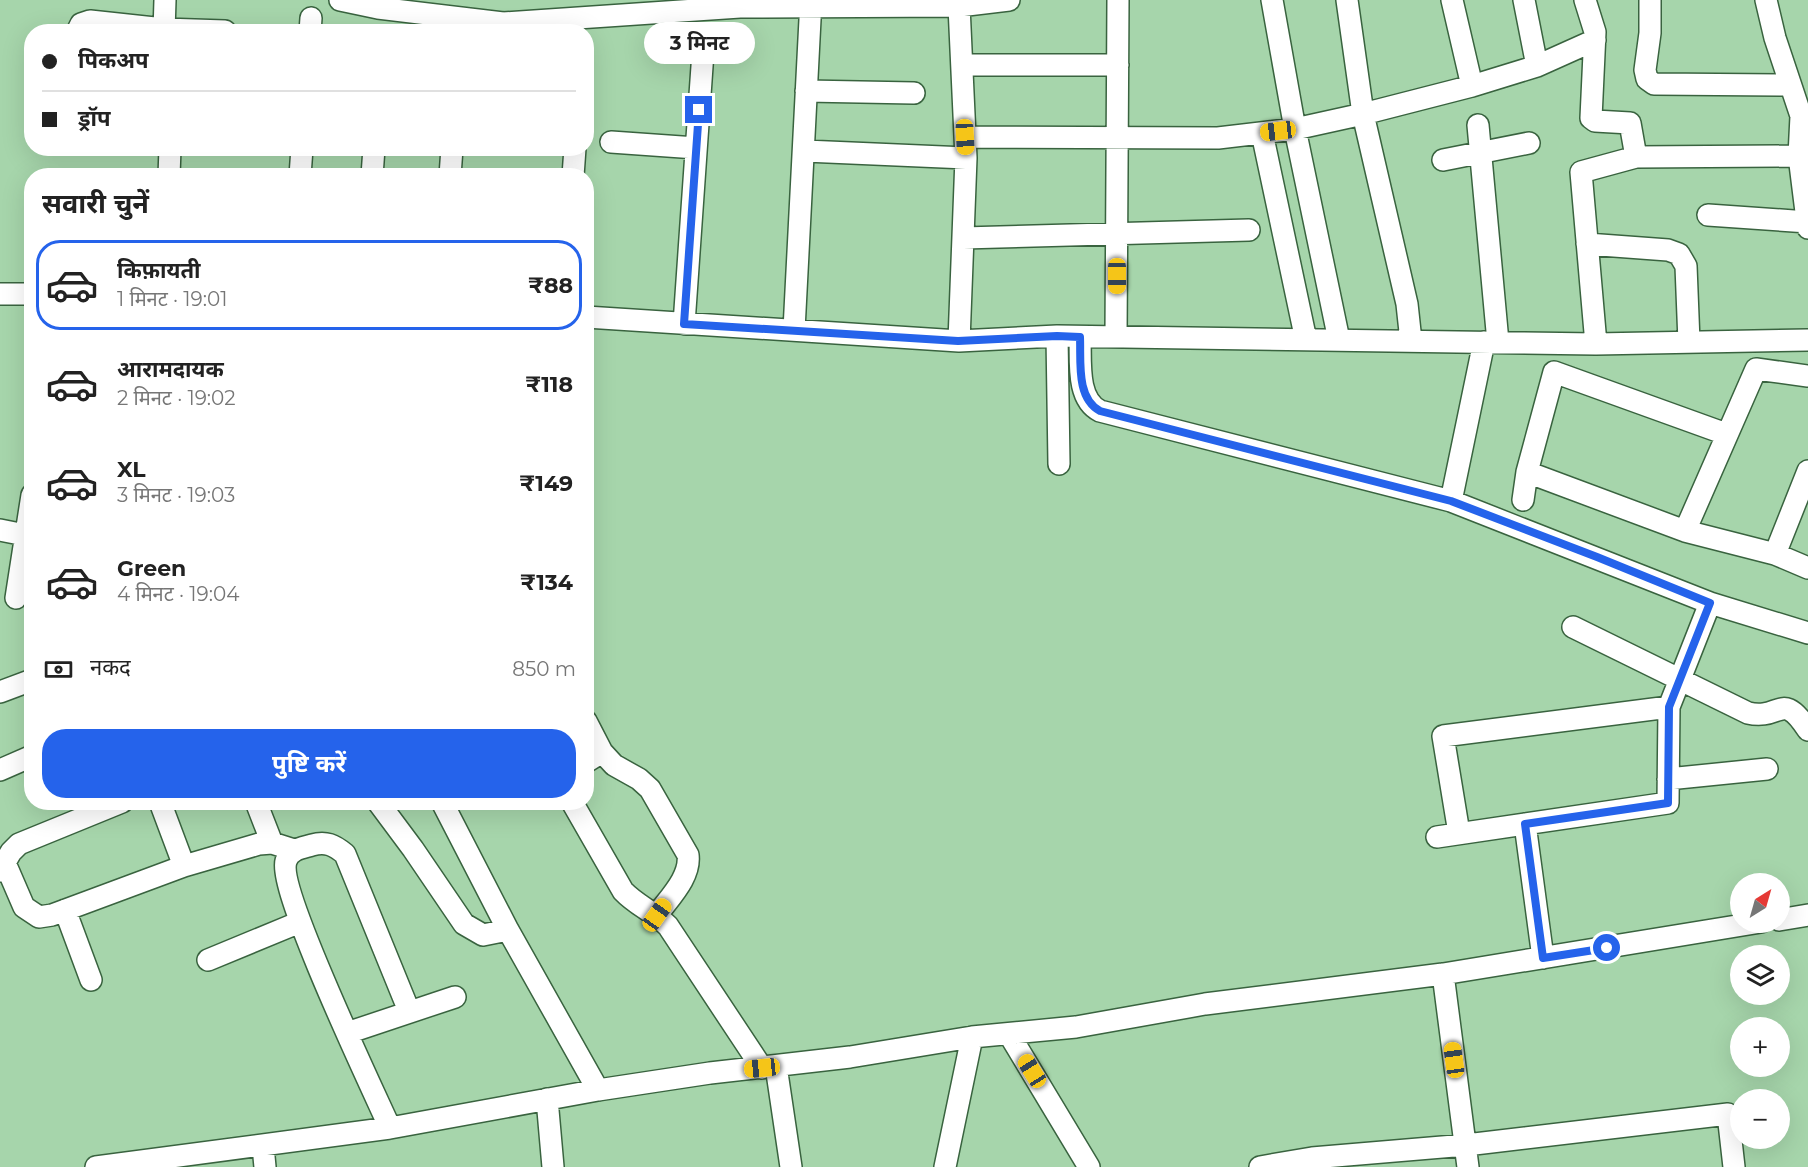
<!DOCTYPE html>
<html lang="hi">
<meta charset="utf-8">
<style>
body{margin:0;font-family:Montserrat,"Noto Sans Devanagari",sans-serif;background:#f6f6f6;color:#222;height:100vh;display:flex;flex-direction:column;font-size:22px;white-space:nowrap}
*{box-sizing:border-box;margin:0}
p{font-size:20px;color:#767676}
.icon{flex:none;width:33px;height:33px;fill:none;stroke:currentColor;stroke-width:2;stroke-linecap:round;stroke-linejoin:round}
.map{position:relative;flex:1;overflow:hidden}
.details{position:absolute;left:24px;top:168px;width:570px;height:642px;display:flex;flex-direction:column;background:#fff;border-radius:24px;box-shadow:0 6px 24px #0002}
.details>*{flex:none}
.guide{position:absolute;left:24px;top:24px;width:570px;height:132px;border-radius:24px;box-shadow:0 6px 24px #0002;display:grid;align-content:center;height:132px;padding:0 18px;background:#fff}
.needle{width:39px;rotate:37deg}
.controls{position:absolute;left:1730px;top:873px;display:grid;gap:12px}
.controls a{display:grid;place-items:center;width:60px;height:60px;border-radius:50%;background:#fff;box-shadow:0 6px 24px #0002;font-size:30px}
.end{position:absolute;width:27px;height:27px;margin:-14px;border:8px solid #2563eb;background:#fff;box-shadow:0 0 0 3px #fff}
.from{border-radius:50%}
.bubble{position:absolute;height:42px;border-radius:21px;background:#fff;box-shadow:0 6px 24px #0002;font-size:20px;font-weight:700;line-height:42px;text-align:center}
.car{position:absolute;width:18px;height:36px;margin:-18px -9px;border-radius:8px;box-shadow:0 0 4px 2px #0007;background:linear-gradient(#f5c518 24%,#345 0 40%,#f5c518 0 76%,#345 0 86%,#f5c518 0)}
.guide b{display:flex;align-items:center;gap:21px;height:57px;font-size:22px}
.guide b+b{border-top:2px solid #e0e0e0}
.guide i{width:15px;height:15px;background:#222}
ul{padding:0;list-style:none}
li{display:flex;align-items:center;gap:18px;height:90px;margin:0 12px 9px;padding:0 6px;border:3px solid transparent;border-radius:24px}
li div{flex:1}
li b{display:block;font-size:22px}
li em{font-style:normal;font-weight:700}
li.active{border-color:#2563eb}
li>.icon{width:54px;height:54px;stroke-width:1.5}
h2{padding:0 18px;font-size:27px;line-height:72px}
.pay{display:flex;align-items:center;gap:15px;height:66px;padding:0 18px;font-size:22px}
.pay p{margin-inline-start:auto}
.button{display:flex;gap:12px;margin-top:auto;padding:12px 18px}
.button a{flex:1;height:69px;border-radius:24px;background:#2563eb;color:#fff;font-size:24px;font-weight:700;line-height:69px;text-align:center}
.map>svg:first-child{display:block}
</style>
<div class="map">
<svg width="1808" height="1167" viewBox="0 0 1808 1167">
<rect width="100%" height="100%" fill="#a6d5ab"/>
<g fill="none" stroke-linecap="round" stroke-linejoin="round">
<defs>
<path id="minor" d="M340,0L378,8L503,23L740,7L959,6L1009,0
M1272,0L1295,129L1339,340
M1347,0L1363,114L1407,304L1411,341
M1452,0L1472,86
M1524,0L1537,66
M1585,0L1595,32L1591,118L1595,121L1630,123L1636,157L1799,156
M1650,0V33L1645,70L1647,79L1654,84L1790,85
M1766,0L1775,38L1801,116L1799,156L1808,228
M77,32L81,24L90,21L164,29L225,31
M164,32L165,0
M310,32L311,18
M962,65H1118
M806,91L914,93
M1478,125L1498,342
M1262,133L1306,340
M965,137L1218,138L1295,129L1363,114L1472,86L1537,66L1595,40
M611,142L696,148
M805,151L966,158
M1443,160L1529,143
M169,176L170,148
M300,176L302,148
M372,176L374,148
M450,176L452,148
M573,176L575,148
M1708,215L1808,222
M963,238L1249,230
M1587,244L1668,250L1679,254L1686,266L1689,342
M0,294H32
M586,317L959,341L1057,336L1596,344L1808,340
M684,324L703,52
M794,330L811,0
M1057,336L1059,464
M1080,337C1081,361 1076,399 1100,411L1451,501L1710,603L1808,633
M1116,337L1118,0
M959,341L966,158L959,6
M1596,344L1581,172L1636,157
M1527,472L1685,531L1775,554L1808,568
M1523,500L1527,472L1554,372L1726,434
M1451,501L1484,342
M0,530L25,535
M1685,531L1756,369L1808,376
M1775,554L1808,471
M16,598L32,495
M1573,627L1748,713C1781,721 1781,689 1808,730
M0,692L32,680
M586,721L602,752L614,765L639,779L650,789L688,855C691,877 669,898 657,915
M586,762L602,752
M0,770L32,756
M1668,779L1767,769
M160,802L184,866
M256,802L272,843
M378,802L413,849L464,924L483,935L508,930
M442,802L508,930L598,1090
M572,802L623,891C636,905 654,912 668,926L762,1068
M1525,824L1543,958
M1459,833L1443,736L1669,707
M1437,837L1668,803L1669,707L1710,603
M5,863L24,907L39,917L52,915L184,866L259,844L272,843L294,850
M0,871L11,852L19,844L122,802
M65,910L91,980
M1779,920L1808,915
M208,960L300,922
M1443,974L1468,1167
M347,1033L455,997
M1009,1034L1089,1167
M776,1066L791,1167
M547,1099L553,1167
M390,1128C373,1090 277,889 286,861C290,849 302,848 312,845C326,841 334,845 345,854L409,1011
M263,1146L265,1167
M96,1167L390,1128L598,1090L710,1073L850,1057L972,1037L1076,1027L1205,1004L1443,974L1761,922
M945,1167L972,1037
M1260,1167L1312,1158L1466,1145L1728,1114L1734,1167"/>
</defs>
<use href="#minor" stroke="#39633f" stroke-width="24"/>
<use href="#minor" stroke="#fff" stroke-width="21"/>
</g>
<g fill="none" stroke-linecap="round" stroke-linejoin="round">
<path stroke="#2563eb" stroke-width="8" d="M699,110L684,324L958,341L1057,336L1080,337C1081,362 1076,398 1100,411L1451,501L1597,557L1710,603L1669,707L1668,803L1525,824L1543,958L1607,948"/>
</g>
</svg>
<div class="controls">
<a><svg class="needle" viewBox="-14 -14 28 28"><path d="M0-13l5 13h-10z" fill="#e53935"/><path d="M0 13l5-13h-10z" fill="#767676"/></svg></a>
<a><svg class="icon" aria-label="layers" viewBox="0 0 24 24"><path d="M12 4l9 5-9 5-9-5zM3 14l9 5 9-5"/></svg></a>
<a>+</a>
<a>−</a>
</div>
<i class="end from" style="left:1607px;top:948px"></i>
<i class="end" style="left:699px;top:110px"></i>
<div class="bubble" style="left:644px;top:22px;width:111px">3 मिनट</div>
<i class="car" style="left:1278px;top:131px;rotate:263deg"></i>
<i class="car" style="left:965px;top:137px;rotate:177deg"></i>
<i class="car" style="left:1117px;top:276px;rotate:180deg"></i>
<i class="car" style="left:657px;top:915px;rotate:35deg"></i>
<i class="car" style="left:1454px;top:1060px;rotate:352deg"></i>
<i class="car" style="left:762px;top:1068px;rotate:264deg"></i>
<i class="car" style="left:1032px;top:1071px;rotate:328deg"></i>
<div class="guide">
<b><i class="from"></i>पिकअप</b>
<b><i></i>ड्रॉप</b>
</div>
<section class="details">
<h2>सवारी चुनें</h2>
<ul>
<li class="active"><svg class="icon" aria-label="car" viewBox="0 0 24 24"><path d="M5 17H2v-5l4-1 3-4h7l3 4 3 1v5h-3M9 17h6M6 11h13"/><circle cx="7" cy="17" r="2"/><circle cx="17" cy="17" r="2"/></svg><div><b>किफ़ायती</b><p>1 मिनट · 19:01</p></div><em>₹88</em></li>
<li><svg class="icon" aria-label="car" viewBox="0 0 24 24"><path d="M5 17H2v-5l4-1 3-4h7l3 4 3 1v5h-3M9 17h6M6 11h13"/><circle cx="7" cy="17" r="2"/><circle cx="17" cy="17" r="2"/></svg><div><b>आरामदायक</b><p>2 मिनट · 19:02</p></div><em>₹118</em></li>
<li><svg class="icon" aria-label="car" viewBox="0 0 24 24"><path d="M5 17H2v-5l4-1 3-4h7l3 4 3 1v5h-3M9 17h6M6 11h13"/><circle cx="7" cy="17" r="2"/><circle cx="17" cy="17" r="2"/></svg><div><b>XL</b><p>3 मिनट · 19:03</p></div><em>₹149</em></li>
<li><svg class="icon" aria-label="car" viewBox="0 0 24 24"><path d="M5 17H2v-5l4-1 3-4h7l3 4 3 1v5h-3M9 17h6M6 11h13"/><circle cx="7" cy="17" r="2"/><circle cx="17" cy="17" r="2"/></svg><div><b>Green</b><p>4 मिनट · 19:04</p></div><em>₹134</em></li>
</ul>
<div class="pay"><svg class="icon" aria-label="cash" viewBox="0 0 24 24"><path d="M3 7h18v10H3z"/><circle cx="12" cy="12" r="2"/></svg>नकद<p>850 m</p></div>
<div class="button"><a>पुष्टि करें</a></div>
</section>
</div>
